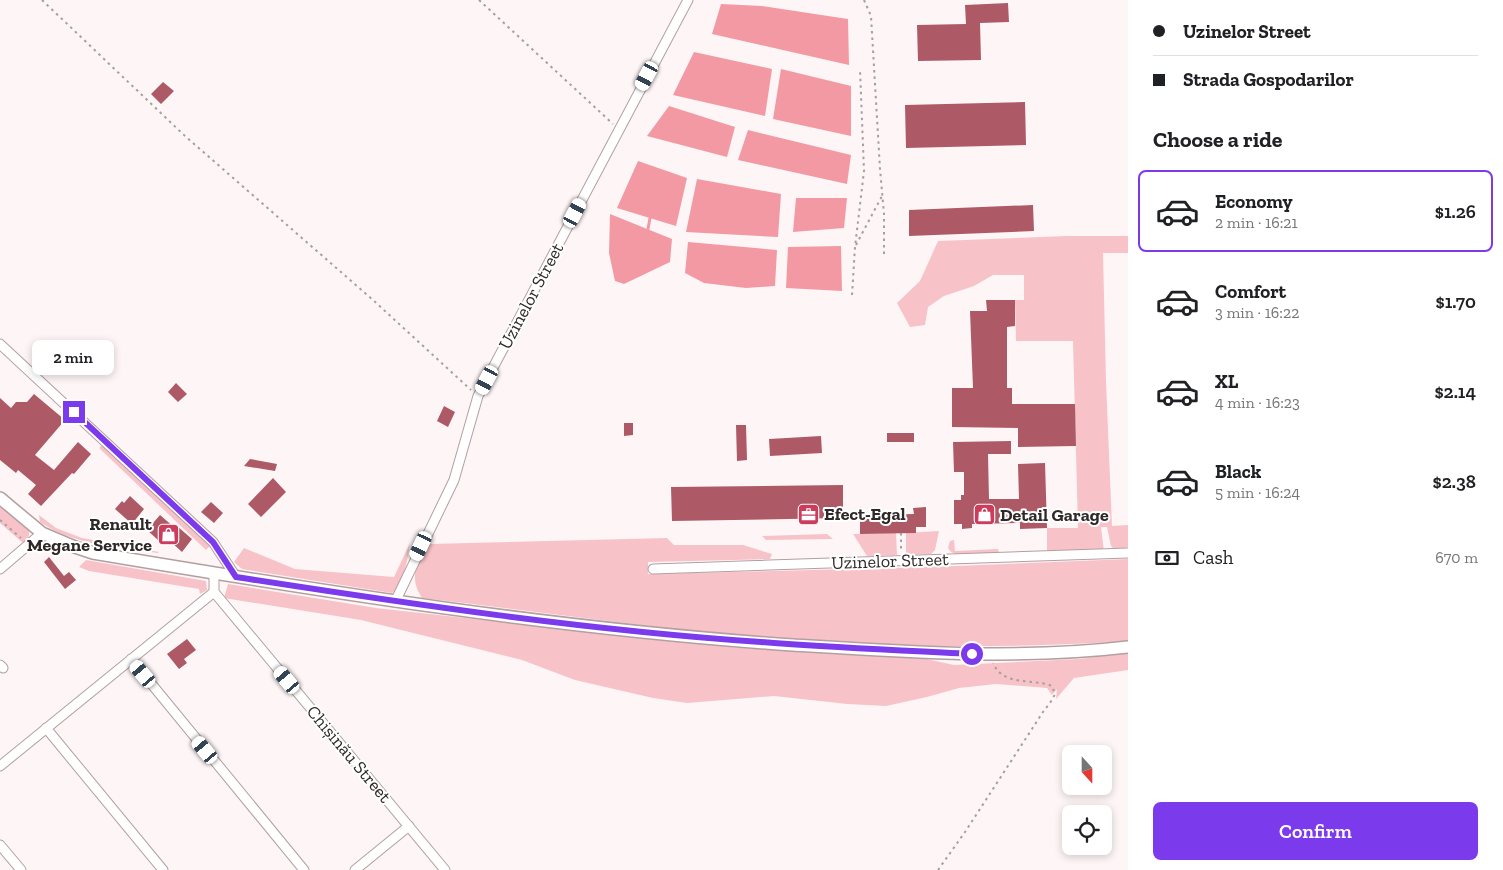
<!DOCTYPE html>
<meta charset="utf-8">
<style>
body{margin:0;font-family:"Zilla Slab",serif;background:#f6f6f6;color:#202124;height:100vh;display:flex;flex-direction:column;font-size:19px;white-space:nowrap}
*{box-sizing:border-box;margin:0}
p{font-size:16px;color:#757577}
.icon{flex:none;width:28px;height:28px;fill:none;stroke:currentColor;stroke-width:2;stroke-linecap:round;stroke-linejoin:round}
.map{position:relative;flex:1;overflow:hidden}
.side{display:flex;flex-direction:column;background:#fff;width:375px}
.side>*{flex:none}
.guide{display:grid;align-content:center;height:110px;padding:0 25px;background:#fff}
.needle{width:32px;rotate:159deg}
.fabs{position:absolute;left:1062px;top:745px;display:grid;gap:10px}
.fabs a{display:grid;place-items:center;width:50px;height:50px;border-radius:8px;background:#fff;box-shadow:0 2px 8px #0003;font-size:25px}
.end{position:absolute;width:22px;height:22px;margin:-11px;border:6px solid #7c3aed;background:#fff;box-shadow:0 0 0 2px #fff}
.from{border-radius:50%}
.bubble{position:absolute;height:35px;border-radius:8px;background:#fff;box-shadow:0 2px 8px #0003;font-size:16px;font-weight:600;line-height:35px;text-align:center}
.car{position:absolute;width:15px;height:30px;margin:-15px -8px;border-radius:6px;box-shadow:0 0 4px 1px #0007;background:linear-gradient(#fff 24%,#345 0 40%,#fff 0 76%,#345 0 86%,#fff 0)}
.guide b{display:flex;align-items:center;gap:18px;height:48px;font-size:19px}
.guide b+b{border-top:1px solid #e0e0e0}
.guide i{width:12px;height:12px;background:#202124}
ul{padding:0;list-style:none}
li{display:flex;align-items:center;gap:15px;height:82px;margin:0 10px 8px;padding:0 15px;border:2px solid transparent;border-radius:8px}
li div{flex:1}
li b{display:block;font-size:19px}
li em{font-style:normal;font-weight:600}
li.on{border-color:#7c3aed}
li>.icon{width:45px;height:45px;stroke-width:1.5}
h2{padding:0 25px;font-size:22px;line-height:60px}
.pay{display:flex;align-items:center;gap:12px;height:55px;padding:0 25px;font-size:19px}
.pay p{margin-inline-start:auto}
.button{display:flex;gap:10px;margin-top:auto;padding:10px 25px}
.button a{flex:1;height:58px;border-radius:8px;background:#7c3aed;color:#fff;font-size:20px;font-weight:600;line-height:58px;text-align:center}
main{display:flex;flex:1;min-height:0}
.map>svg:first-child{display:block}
</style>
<main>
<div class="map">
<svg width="1128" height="870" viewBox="0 0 1128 870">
<rect width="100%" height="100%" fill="#fef5f6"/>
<path fill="#f7c3c9" d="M1067,236H1128V253H1103L1106,381L1112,526L1128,525V547L1115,550L1111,546L1107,527H1101L1104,552L1047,553V528H1078L1073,341H1016L1015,300H1024V275H993L974,286L944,296L928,307L925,325L910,327L897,303L920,281L938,241Z
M102,445L210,546L206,550L99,448Z
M0,505L29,529V536L23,543L0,523Z
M39,515L56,528L82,538L159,552L158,553C119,548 74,545 40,522Z
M939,531L935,550L931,554L906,555V533Z
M896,533L897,555L867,556L853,534Z
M827,534L833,539L766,540L762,536Z
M667,538L674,545H743L772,554L770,559L648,562V574L931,567L1128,559V641C1023,648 916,648 810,641C680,632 551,613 422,598C408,576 417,564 429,544Z
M954,540L955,551L998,549L999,553L956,554L951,552L948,548L950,541Z
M410,543C408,556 404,586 392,593L242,569L234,562L244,548L295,569L394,577Z
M86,560L206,581L207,590L200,594L199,589L89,571L79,567Z
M228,584L376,608L520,624L740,648L922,658L954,665L1079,659L1128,653V670L1074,678L1056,699L1057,689L1052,695L1047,688L996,684L959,688L927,697L886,706L847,704L774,696L687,703L653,698L575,680L522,660L361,620L224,598Z"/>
<path fill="#f399a4" d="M721,4L762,6L848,19L849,65L712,34Z
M694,52L772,69L765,116L673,95Z
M781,69L851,86V136L773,119Z
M669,106L735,127L727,157L647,136Z
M748,130L851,155L847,184L738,160Z
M638,161L687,178L676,226L617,208Z
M697,179L781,194L778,237L686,232Z
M796,198H847L844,228L793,232Z
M610,214L672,239L670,262L624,284L615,281L609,253Z
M688,242L777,250L775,286L746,288L704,283L685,273Z
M841,246L842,291L786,288L788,247Z"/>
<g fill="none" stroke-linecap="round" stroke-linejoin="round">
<path stroke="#f399a4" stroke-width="3" d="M648,229L650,218"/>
</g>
<path fill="#ad5a66" d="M1008,3L1009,22L980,23L981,60L918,61L917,25L966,24L965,5Z
M163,82L174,91L161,104L151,94Z
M1025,102L1026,145L906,148L905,105Z
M1033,205L1034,231L909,236V210Z
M986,300H1015V326L1007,327V388H1012V404H1075L1076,446L1018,447V428L952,427V388H973L970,311H987Z
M44,354L53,362L45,371L36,363Z
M176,383L187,394L178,402L168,392Z
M34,394L65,420L35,455L54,470L78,442L91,454L74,474L72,473L41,506L28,494L36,485L18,470L16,473L0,460V398L11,408L16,402H27Z
M444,406L455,412L448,427L437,421Z
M624,423H633V435L624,436Z
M736,425H746L747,460L737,461Z
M887,433H914V442H887Z
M821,436L822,453L770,456L769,439Z
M1011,441V454H988L989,499H1019L1018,464L1045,463L1047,528L1020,529V523L972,524V528L962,529V524H954V500H961V495H964V472H954L953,442Z
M250,459L277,464L275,471L244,466Z
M273,478L286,492L261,517L248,504Z
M843,485V518L672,521L671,487Z
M130,496L144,509L132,524L115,509L122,501L124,503Z
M211,502L223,513L214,523L201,512Z
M860,507L869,515L914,514L913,508L926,507V527H916V533L860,534Z
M160,515L175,528L177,526L192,539L182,552L170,541H159L147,530Z
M49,557L64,576L69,572L76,580L65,589L44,562Z
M187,639L196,650L184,659L187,663L179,669L167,654Z"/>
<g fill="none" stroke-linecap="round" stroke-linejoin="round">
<defs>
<path id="minor" d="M0,344L213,542L236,577
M0,569L42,533
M653,569L1128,553
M214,592L445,870
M395,602L454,480L478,396L688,0
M131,659L304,870
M0,665L3,668
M46,728L163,870
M0,766L214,592V573
M0,845L21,870
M355,870L409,826"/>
<path id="tertiary" d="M0,498L42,533L75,547L93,553C325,592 558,629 793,645C904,652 1017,660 1128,647"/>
</defs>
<use href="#minor" stroke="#b39fa1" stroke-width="11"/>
<use href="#tertiary" stroke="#b39fa1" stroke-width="14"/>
<path stroke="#a69e9f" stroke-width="2" stroke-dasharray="2.5 4" stroke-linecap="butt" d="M42,0L185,136L373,300L471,390
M479,0L613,124
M864,0L871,16L880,169L884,214V254
M856,245L882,196
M852,295L855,247L864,171L860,69
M0,520L21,538
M901,533V551
M938,870L965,832L1043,712L1052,700L1055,694L1052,686C1033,678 1003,687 993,663"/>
<use href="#minor" stroke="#fff" stroke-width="9"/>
<use href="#tertiary" stroke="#fff" stroke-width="11"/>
</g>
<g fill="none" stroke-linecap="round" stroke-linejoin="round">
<path stroke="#7c3aed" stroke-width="6" d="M74,412L213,542L236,577C410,604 585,630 761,642C831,648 902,650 972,654"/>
</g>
<defs>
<symbol id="office-square" viewBox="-11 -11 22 22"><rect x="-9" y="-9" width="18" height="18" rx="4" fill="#cc3d5d" stroke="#fff"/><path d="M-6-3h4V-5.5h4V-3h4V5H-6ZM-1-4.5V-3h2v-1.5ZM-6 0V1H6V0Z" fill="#fff"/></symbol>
<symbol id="shop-square" viewBox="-11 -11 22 22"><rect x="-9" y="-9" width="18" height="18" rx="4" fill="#cc3d5d" stroke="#fff"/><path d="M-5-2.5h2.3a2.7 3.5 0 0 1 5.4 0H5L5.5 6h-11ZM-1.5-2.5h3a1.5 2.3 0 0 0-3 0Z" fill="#fff"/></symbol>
</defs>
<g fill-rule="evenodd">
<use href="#office-square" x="796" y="502" width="25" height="25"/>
<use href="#shop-square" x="972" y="502" width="25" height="25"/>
<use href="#shop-square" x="156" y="522" width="25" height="25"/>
</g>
<g text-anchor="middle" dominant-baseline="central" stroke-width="4" stroke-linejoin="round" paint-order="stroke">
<g font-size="18" fill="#2f2828" stroke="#fff">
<text transform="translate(531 296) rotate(-62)">Uzinelor Street</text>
<text transform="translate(890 561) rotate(-2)">Uzinelor Street</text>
<text transform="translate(349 754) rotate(50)">Chișinău Street</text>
</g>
<g font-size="18" font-weight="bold" fill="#2f2828" stroke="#fff" text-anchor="start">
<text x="824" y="514">Efect-Egal</text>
<text x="1000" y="515">Detail Garage</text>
<text x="152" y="524" text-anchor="end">Renault<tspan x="152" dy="21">Megane Service</tspan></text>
</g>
</g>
</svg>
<div class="fabs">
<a><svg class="needle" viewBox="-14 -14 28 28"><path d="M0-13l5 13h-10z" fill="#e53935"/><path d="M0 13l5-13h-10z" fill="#757577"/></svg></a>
<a><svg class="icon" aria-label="locate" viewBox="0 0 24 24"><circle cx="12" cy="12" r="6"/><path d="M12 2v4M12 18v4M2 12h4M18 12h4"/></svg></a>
</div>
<i class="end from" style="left:972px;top:654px"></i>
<i class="end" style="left:74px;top:412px"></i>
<div class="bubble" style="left:32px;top:340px;width:82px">2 min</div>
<i class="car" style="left:647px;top:76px;rotate:208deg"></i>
<i class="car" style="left:575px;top:213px;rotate:28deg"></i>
<i class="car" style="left:487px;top:380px;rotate:208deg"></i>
<i class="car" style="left:421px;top:546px;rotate:205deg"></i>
<i class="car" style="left:143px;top:674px;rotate:320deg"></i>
<i class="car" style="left:287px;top:680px;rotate:320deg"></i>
<i class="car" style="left:205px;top:750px;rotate:320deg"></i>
</div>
<section class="side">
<div class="guide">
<b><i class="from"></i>Uzinelor Street</b>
<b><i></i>Strada Gospodarilor</b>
</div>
<h2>Choose a ride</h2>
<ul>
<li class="on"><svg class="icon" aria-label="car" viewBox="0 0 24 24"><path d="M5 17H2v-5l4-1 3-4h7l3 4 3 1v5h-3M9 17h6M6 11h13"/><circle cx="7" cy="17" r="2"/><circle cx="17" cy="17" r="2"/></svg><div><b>Economy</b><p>2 min · 16:21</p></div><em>$1.26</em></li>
<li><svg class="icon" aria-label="car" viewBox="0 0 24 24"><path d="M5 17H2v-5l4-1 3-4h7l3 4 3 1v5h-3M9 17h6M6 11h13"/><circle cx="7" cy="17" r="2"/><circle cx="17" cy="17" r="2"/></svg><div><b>Comfort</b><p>3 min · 16:22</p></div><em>$1.70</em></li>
<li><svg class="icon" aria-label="car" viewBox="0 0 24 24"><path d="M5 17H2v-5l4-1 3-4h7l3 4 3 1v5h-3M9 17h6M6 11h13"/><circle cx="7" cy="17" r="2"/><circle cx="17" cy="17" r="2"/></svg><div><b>XL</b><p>4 min · 16:23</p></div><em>$2.14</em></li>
<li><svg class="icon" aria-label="car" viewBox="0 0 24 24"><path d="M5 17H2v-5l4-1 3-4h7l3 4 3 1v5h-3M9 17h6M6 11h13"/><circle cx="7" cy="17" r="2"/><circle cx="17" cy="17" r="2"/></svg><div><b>Black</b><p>5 min · 16:24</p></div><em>$2.38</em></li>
</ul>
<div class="pay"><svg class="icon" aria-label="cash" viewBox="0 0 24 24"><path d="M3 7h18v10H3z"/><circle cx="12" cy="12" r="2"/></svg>Cash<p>670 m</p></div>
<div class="button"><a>Confirm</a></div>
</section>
</main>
